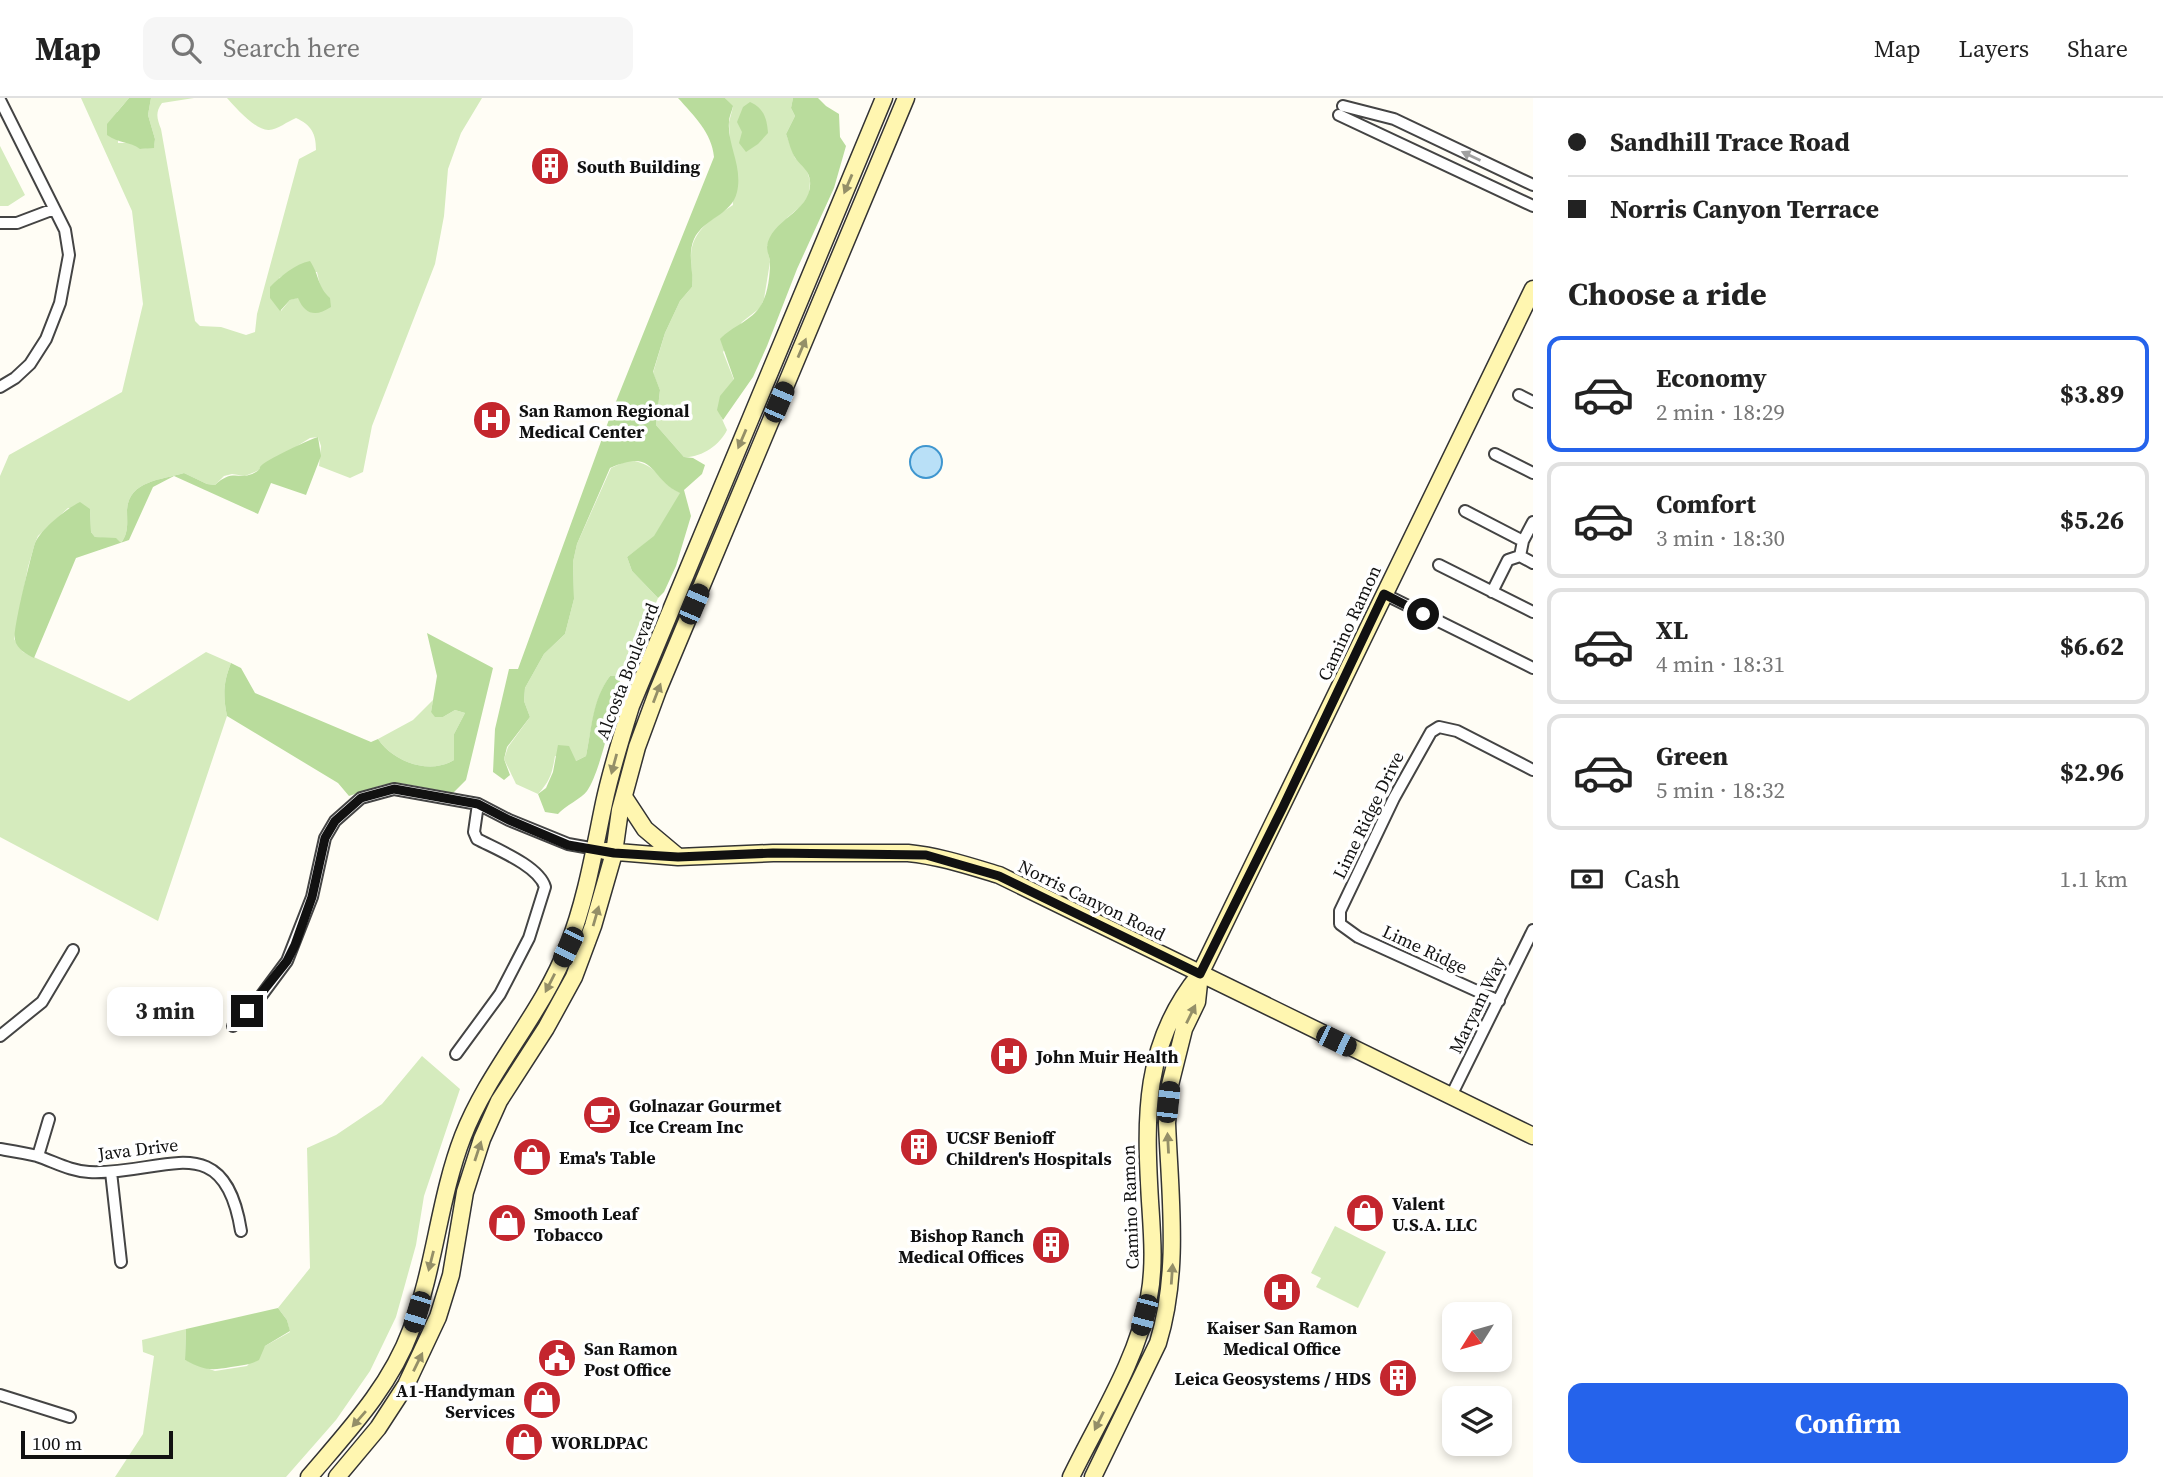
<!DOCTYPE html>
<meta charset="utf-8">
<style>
body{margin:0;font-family:"Source Serif 4",serif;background:#f6f6f6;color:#222;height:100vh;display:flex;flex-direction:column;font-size:26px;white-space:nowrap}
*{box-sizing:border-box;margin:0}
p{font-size:23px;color:#767676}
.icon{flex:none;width:38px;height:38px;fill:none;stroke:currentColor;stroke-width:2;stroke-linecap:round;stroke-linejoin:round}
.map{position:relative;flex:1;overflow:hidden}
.drawer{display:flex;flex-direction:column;background:#fff;width:630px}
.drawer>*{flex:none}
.hud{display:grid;align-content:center;height:154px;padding:0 35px;background:#fff}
.needle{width:46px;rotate:233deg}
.buttons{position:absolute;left:1442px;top:1204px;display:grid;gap:14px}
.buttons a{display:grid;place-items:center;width:70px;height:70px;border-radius:14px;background:#fff;box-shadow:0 4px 10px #0003;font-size:35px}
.scale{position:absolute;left:21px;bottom:18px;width:152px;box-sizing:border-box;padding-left:7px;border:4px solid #111;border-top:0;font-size:19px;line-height:24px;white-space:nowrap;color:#111;-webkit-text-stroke:5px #fff;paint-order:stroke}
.end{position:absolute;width:32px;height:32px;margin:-16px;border:9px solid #111;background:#fff;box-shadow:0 0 0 4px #fff}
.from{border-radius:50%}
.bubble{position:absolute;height:49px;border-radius:14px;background:#fff;box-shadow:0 4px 10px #0003;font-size:23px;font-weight:700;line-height:49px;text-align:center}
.car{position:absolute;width:21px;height:42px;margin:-21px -10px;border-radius:9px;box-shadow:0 0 5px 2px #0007;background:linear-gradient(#222 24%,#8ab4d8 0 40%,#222 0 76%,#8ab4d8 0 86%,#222 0)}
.hud b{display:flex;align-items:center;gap:24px;height:66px;font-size:26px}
.hud b+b{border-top:2px solid #e0e0e0}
.hud i{width:18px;height:18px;background:#222}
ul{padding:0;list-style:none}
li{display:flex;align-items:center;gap:21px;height:116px;margin:0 14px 10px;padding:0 21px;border:4px solid #e0e0e0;border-radius:14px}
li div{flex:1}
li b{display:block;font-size:26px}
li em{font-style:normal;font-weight:700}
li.selected{border-color:#2563eb}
li>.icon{width:63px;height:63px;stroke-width:1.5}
h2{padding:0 35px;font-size:32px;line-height:84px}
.pay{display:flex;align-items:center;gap:18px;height:77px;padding:0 35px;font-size:26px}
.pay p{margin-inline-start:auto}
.button{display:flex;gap:14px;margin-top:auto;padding:14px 35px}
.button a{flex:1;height:80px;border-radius:14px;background:#2563eb;color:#fff;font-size:28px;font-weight:700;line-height:80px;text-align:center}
header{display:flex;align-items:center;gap:42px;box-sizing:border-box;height:98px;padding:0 35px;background:#fff;border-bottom:2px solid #e0e0e0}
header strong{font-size:33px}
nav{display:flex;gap:38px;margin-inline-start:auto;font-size:24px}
.search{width:490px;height:63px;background:#f6f6f6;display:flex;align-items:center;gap:18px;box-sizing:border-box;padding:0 24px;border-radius:14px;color:#767676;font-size:26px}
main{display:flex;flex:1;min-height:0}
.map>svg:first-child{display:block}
</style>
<header>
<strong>Map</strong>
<div class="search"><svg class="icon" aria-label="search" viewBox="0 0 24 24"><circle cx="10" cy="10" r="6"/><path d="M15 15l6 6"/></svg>Search here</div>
<nav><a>Map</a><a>Layers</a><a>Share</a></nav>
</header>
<main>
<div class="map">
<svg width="1533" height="1379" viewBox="0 0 1533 1379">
<rect width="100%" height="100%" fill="#fffdf5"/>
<path fill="#d5ebbd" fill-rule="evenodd" d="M81,0H129L117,14L118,45H133L141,51L154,49L155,41L148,17L151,0H194L162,5C155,14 157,21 161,31L195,223L200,228L221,229L246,237L255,234L257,216L299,61L316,52C316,35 311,27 296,20C288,23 277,32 269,32C256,33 235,9 227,0H482L461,35L448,71L444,118L435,166L372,328L363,374L350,380L319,368L321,348L318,339L310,340L257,373L245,378L232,376L224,378L215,387L207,386L184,375C162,382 129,382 127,412C127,425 129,434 121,445L111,441L95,439L91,434L90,411L68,410L38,438L35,445L28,469L14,541L23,554L129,603L206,554L231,565C223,585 223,598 227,618L158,823L0,739V378L9,357L122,294L143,206L132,113ZM317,174L321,192L290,202L281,213L279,180L288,175Z
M725,0H793L791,10L795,18L786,36L795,60L806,69L810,83L809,97L801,108L788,119L767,148L770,164L764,201L760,210L742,224L723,254L734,282C716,303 715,307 727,332C720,347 701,360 684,359L656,327L660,292L653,275L665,235L680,203L692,189C693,180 691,171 691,161C690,133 712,121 733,107L729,24L733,9Z
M0,48L25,97L8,108H0Z
M629,362C662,367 656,384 681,395L654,439L627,459L632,473L658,500L635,557L621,578H610C593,602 592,630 586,658L576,663L555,658C552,676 550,683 538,696L516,686L504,661L508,649L530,619L524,603L525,590L544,556L565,536L574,501L573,464L577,446L611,370Z
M433,602L431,614L443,619L455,612L465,615L454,636V662C430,677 393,664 378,641L413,622Z
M422,958L460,991L424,1098L416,1147L396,1219L370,1273L336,1322L286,1379H115L143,1336L154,1258L143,1254L142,1242L186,1231L185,1262L215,1273L247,1268L265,1248L290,1234L287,1222L278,1210L310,1170L307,1050L336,1037L382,1006Z
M1335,1128L1386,1154L1358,1210L1316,1189L1321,1180L1311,1175Z"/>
<path fill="#b9dc9c" d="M129,0H151L148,17L155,41L154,50L140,51C130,43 119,46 107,37V26Z
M678,0H725L733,8C732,13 729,19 729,24C727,47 743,68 737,94C732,117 704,120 694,141C687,157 694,173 692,189L680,203L665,235L653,274L660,292L656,327L684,359L693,360L705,367L702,376L684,392L691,418L676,468L664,494L658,500L632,473L627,459L654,438L680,395C648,380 657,349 610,370L577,446L573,464L574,501L565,536L544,556L525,590L524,603L530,619L507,649L504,661L510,677L504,682L493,674L495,631L509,571H518L611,316L714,59C712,35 694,18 678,0Z
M793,0H818L826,8L839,16L840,39L846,48L834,90L797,171L767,248L753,279L723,322L717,312L720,298L734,281L720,241C732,228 752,223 761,207C768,196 770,177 770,165C770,160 767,154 767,149C770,121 813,114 810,83C809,72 802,69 796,61C791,54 789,44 786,36L795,18L791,10Z
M750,4C764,10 767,21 768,35L758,46L746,54L739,45L742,34L737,24L743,9Z
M310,163C320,178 317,188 330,200L331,209C316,219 305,217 298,200L290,202L280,213L270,200V189C281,178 295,166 310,163Z
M318,339L321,358L306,397L271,385L258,416L174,378L153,389L129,442L76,460L34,560C26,556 17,551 15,542C12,534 31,458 35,445C41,431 66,411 80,404L90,411L91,434L95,439L116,440L121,445C129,434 127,425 127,412C129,382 162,382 184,375L207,386L215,387C234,369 239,384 256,374C264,368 256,372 263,366C269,361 312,340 318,339Z
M427,535L493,570L466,682L453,695L400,685L382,687L349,698L338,685L227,618C223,598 223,585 231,565L241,570L255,595L371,644L378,641C393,664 430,677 454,662V636L465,615L455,612L443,619H435L431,614L437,578Z
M610,578H621C615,605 601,673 587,693C582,700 565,708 558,716L545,714L538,696L546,690L553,674L558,647L569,648L576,663L586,658C592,630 592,602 610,578Z
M278,1210L287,1222L290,1233L265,1248L259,1262C249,1267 242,1267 231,1269C210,1273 204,1272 185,1262L186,1231Z"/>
<path fill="#b9e0f7" stroke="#3f96cf" stroke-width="2" d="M910 364a16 16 0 1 1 32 0a16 16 0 1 1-32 0Z"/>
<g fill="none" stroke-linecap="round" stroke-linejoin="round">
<defs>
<path id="street" d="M0,2L65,132L69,157L60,205L46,241L30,266L15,280L0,289
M1343,8L1394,21L1533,87
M1339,17L1533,108
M0,125H17L54,111
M1519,297L1533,304
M1495,356L1533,375
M1465,413L1523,443
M1533,424L1523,443L1520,458L1533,465
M1439,467L1533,514
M1492,494L1508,462L1520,458
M1384,496L1533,570
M1499,903L1358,839L1340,826V813L1394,700L1431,634L1439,629L1457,633L1533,672
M233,928L261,898L287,863L312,799L325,740L335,723L361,700L394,691L478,706L509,722L568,746L596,751
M0,938L42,904L73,852
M456,956L500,896L529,840L545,789C539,768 496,751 477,741L474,734L478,706
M1451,998L1533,832
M0,1051C12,1053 25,1055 37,1058C55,1064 70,1073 89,1074C162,1078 224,1026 241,1133
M38,1058L49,1021
M111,1074L121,1164
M0,1297L70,1319"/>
<path id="secondary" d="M624,699L645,731L676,757
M605,753L678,759L773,755H908C939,758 969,768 999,777L1533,1038
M309,1379C348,1333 390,1289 411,1232C435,1169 439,1100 463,1038C489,971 542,916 568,848C586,802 594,753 604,705C611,672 621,640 631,608L884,0
M337,1379L378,1330L406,1287L438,1219L451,1177L465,1094L482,1041L499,1003L546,930L574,879L593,828L614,755L620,712L637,649L658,592L906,0
M1071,1379C1099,1321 1137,1263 1149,1199C1155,1168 1152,1134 1150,1103C1145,1019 1143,945 1200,876L1533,191
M1093,1379L1158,1245C1180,1173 1170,1098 1167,1025L1170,987L1184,931L1197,904L1200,876"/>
</defs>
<use href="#street" stroke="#444" stroke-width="14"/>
<use href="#secondary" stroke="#333" stroke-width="19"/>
<use href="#street" stroke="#fff" stroke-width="10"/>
<use href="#secondary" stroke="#fff6b0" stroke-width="16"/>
</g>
<defs><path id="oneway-solid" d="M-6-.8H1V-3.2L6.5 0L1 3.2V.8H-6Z" transform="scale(1.75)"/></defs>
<use fill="#a0a0a0" href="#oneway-solid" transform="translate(1471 58) rotate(-155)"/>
<g fill="#948f68">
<use href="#oneway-solid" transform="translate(848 86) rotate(113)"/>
<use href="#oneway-solid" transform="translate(802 250) rotate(-67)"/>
<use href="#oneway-solid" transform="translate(742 341) rotate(113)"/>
<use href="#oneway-solid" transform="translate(657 595) rotate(-69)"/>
<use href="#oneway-solid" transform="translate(614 666) rotate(105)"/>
<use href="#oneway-solid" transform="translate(596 818) rotate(-74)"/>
<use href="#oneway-solid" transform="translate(550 885) rotate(117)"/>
<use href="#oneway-solid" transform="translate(1191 916) rotate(-64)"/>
<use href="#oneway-solid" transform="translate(1168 1045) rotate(-93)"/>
<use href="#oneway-solid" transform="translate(478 1053) rotate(-72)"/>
<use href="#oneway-solid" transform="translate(431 1163) rotate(104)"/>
<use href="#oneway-solid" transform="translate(1172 1176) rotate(-86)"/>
<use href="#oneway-solid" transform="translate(418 1264) rotate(-64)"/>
<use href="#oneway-solid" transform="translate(359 1321) rotate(131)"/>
<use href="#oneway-solid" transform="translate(1099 1323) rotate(116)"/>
</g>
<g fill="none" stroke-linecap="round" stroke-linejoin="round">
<path stroke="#111" stroke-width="9" d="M247,913L287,863L295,847L312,799L325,740L335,723L361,700L394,691L478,706L509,722L568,747L614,755L678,759L773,755L926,757L999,778L1200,876L1283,709L1384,496L1423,516"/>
</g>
<defs>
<symbol id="building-disc" viewBox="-11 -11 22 22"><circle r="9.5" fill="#c4262e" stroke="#fff"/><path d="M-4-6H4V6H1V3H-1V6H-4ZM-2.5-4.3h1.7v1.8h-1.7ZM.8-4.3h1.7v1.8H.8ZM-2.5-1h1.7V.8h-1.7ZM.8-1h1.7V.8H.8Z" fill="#fff"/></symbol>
<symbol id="hospital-disc" viewBox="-11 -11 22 22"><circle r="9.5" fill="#c4262e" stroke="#fff"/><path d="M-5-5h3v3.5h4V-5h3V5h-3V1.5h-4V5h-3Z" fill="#fff"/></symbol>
<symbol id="cafe-disc" viewBox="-11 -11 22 22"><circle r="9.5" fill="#c4262e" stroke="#fff"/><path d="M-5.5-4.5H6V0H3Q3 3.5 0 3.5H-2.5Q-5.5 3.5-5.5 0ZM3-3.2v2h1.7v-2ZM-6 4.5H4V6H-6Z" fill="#fff"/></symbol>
<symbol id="shop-disc" viewBox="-11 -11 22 22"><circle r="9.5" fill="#c4262e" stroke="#fff"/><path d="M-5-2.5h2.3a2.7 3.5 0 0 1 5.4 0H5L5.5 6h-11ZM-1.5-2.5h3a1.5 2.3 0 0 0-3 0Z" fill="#fff"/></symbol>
<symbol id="civic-disc" viewBox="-11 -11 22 22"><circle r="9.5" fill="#c4262e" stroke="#fff"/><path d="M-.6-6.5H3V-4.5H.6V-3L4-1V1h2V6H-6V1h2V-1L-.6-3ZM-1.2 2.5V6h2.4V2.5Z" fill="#fff"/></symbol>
</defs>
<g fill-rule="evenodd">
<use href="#building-disc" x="528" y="46" width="44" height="44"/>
<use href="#hospital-disc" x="470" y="300" width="44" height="44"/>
<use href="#hospital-disc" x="987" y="936" width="44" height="44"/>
<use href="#cafe-disc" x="580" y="995" width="44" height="44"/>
<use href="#building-disc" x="897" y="1027" width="44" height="44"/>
<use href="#shop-disc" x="510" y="1037" width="44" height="44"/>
<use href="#shop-disc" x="1343" y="1093" width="44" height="44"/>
<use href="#shop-disc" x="485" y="1103" width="44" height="44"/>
<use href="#building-disc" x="1029" y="1125" width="44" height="44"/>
<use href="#hospital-disc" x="1260" y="1172" width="44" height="44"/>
<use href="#civic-disc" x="535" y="1238" width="44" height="44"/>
<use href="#building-disc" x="1376" y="1258" width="44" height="44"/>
<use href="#shop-disc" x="520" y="1280" width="44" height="44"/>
<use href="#shop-disc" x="502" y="1322" width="44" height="44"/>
</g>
<g text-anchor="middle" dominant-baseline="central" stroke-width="7" stroke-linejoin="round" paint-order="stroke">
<g font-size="18" font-weight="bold" fill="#111" stroke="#fff" text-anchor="start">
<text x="577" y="68">South Building</text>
<text x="519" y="312">San Ramon Regional<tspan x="519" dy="21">Medical Center</tspan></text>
<text x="1036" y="958">John Muir Health</text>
<text x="629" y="1007">Golnazar Gourmet<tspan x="629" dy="21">Ice Cream Inc</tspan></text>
<text x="946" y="1039">UCSF Benioff<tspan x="946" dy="21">Children's Hospitals</tspan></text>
<text x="559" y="1059">Ema's Table</text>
<text x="1392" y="1105">Valent<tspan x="1392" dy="21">U.S.A. LLC</tspan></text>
<text x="534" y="1115">Smooth Leaf<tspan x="534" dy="21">Tobacco</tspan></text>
<text x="1024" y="1137" text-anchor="end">Bishop Ranch<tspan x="1024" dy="21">Medical Offices</tspan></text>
<text x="1282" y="1229" text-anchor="middle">Kaiser San Ramon<tspan x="1282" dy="21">Medical Office</tspan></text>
<text x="584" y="1250">San Ramon<tspan x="584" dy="21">Post Office</tspan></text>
<text x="1371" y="1280" text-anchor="end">Leica Geosystems / HDS</text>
<text x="515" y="1292" text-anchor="end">A1-Handyman<tspan x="515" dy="21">Services</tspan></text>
<text x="551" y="1344">WORLDPAC</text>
</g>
<g font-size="18" fill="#111" stroke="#fff">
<text transform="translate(1349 525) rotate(-65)">Camino Ramon</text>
<text transform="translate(627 573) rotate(-69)">Alcosta Boulevard</text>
<text transform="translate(1368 717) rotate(-64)">Lime Ridge Drive</text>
<text transform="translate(1092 802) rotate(26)">Norris Canyon Road</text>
<text transform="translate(1425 851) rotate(25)">Lime Ridge</text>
<text transform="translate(1477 907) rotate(-64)">Maryam Way</text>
<text transform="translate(138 1051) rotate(-7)">Java Drive</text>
<text transform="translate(1130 1109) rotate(-92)">Camino Ramon</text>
</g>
</g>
</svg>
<div class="buttons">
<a><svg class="needle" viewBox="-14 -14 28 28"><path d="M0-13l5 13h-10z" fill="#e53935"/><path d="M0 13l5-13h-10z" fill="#767676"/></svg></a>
<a><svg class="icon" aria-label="layers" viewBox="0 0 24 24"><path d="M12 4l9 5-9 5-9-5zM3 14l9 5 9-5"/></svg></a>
</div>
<div class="scale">100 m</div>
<i class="end from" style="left:1423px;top:516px"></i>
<i class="end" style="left:247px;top:913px"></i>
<div class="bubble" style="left:107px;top:889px;width:116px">3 min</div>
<i class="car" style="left:779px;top:304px;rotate:23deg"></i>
<i class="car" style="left:694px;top:506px;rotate:23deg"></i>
<i class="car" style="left:568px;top:849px;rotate:206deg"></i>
<i class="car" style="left:1336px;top:943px;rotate:116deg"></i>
<i class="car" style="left:1168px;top:1004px;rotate:6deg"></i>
<i class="car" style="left:417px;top:1214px;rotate:197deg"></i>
<i class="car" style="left:1144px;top:1217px;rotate:195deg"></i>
</div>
<section class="drawer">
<div class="hud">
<b><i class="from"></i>Sandhill Trace Road</b>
<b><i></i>Norris Canyon Terrace</b>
</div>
<h2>Choose a ride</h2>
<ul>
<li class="selected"><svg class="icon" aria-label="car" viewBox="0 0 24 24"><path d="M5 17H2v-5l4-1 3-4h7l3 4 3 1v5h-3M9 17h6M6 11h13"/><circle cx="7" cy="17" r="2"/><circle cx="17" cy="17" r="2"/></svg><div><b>Economy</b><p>2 min · 18:29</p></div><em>$3.89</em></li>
<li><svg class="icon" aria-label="car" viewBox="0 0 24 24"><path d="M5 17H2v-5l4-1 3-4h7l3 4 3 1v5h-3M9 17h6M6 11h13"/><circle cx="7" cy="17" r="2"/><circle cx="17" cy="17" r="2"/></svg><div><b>Comfort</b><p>3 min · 18:30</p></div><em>$5.26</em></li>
<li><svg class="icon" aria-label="car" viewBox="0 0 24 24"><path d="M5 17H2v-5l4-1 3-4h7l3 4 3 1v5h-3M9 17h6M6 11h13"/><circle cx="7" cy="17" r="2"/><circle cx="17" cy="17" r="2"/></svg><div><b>XL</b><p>4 min · 18:31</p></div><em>$6.62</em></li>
<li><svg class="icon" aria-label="car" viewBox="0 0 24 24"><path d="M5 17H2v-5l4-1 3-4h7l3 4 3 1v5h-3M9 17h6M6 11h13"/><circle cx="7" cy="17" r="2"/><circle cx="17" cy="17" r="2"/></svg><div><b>Green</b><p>5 min · 18:32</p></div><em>$2.96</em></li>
</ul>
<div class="pay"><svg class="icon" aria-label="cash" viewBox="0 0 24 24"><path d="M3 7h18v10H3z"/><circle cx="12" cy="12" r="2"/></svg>Cash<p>1.1 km</p></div>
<div class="button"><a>Confirm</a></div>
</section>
</main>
